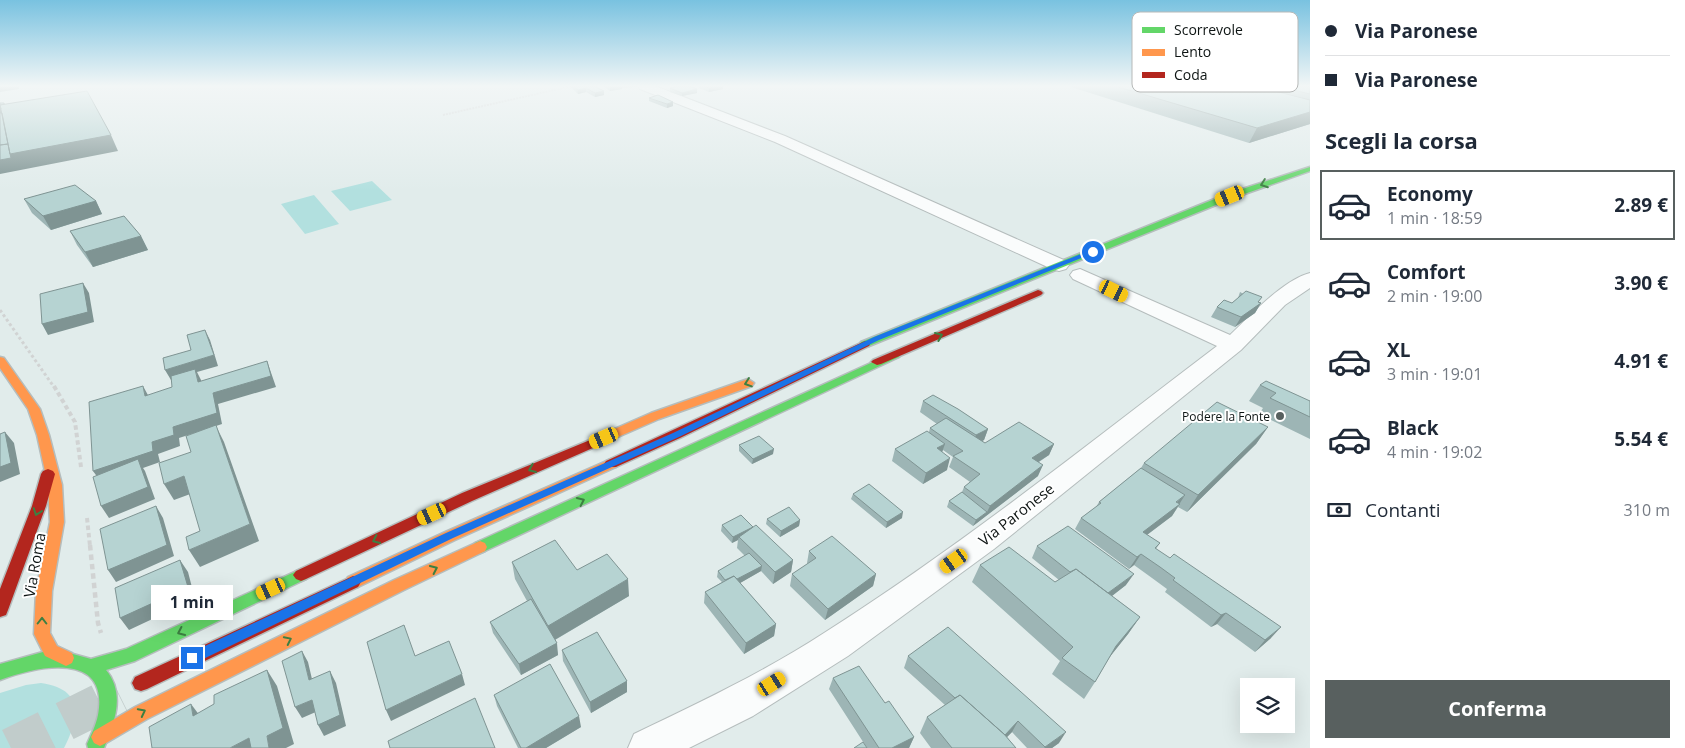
<!DOCTYPE html>
<html lang="it">
<meta charset="utf-8">
<style>
body{margin:0;font-family:"Open Sans",sans-serif;background:#f6f6f7;color:#1f2937;height:100vh;display:flex;flex-direction:column;font-size:19px;white-space:nowrap}
*{box-sizing:border-box;margin:0}
p{font-size:16px;color:#747a83}
.icon{flex:none;width:28px;height:28px;fill:none;stroke:currentColor;stroke-width:2;stroke-linecap:round;stroke-linejoin:round}
.map{position:relative;flex:1;overflow:hidden}
.side{display:flex;flex-direction:column;background:#fff;width:375px}
.side>*{flex:none}
.banner{display:grid;align-content:center;height:110px;padding:0 15px;background:#fff}
.controls{position:absolute;left:1240px;top:678px;display:grid;gap:10px}
.controls a{display:grid;place-items:center;width:55px;height:55px;border-radius:0px;background:#fff;box-shadow:0 5px 20px #0002;font-size:25px}
.end{position:absolute;width:22px;height:22px;margin:-11px;border:6px solid #1a73e8;background:#fff;box-shadow:0 0 0 2px #fff}
.from{border-radius:50%}
.bubble{position:absolute;height:35px;border-radius:0px;background:#fff;box-shadow:0 5px 20px #0002;font-size:16px;font-weight:700;line-height:35px;text-align:center}
.car{position:absolute;width:15px;height:30px;margin:-15px -8px;border-radius:6px;box-shadow:0 0 4px 1px #0007;background:linear-gradient(#f5c518 24%,#345 0 40%,#f5c518 0 76%,#345 0 86%,#f5c518 0)}
.banner b{display:flex;align-items:center;gap:18px;height:48px;font-size:19px}
.banner b+b{border-top:1px solid #e0e1e3}
.banner i{width:12px;height:12px;background:#1f2937}
ul{padding:0;list-style:none}
li{display:flex;align-items:center;gap:15px;height:70px;margin:0 10px 8px;padding:0 5px;border:2px solid transparent;border-radius:0px}
li div{flex:1}
li b{display:block;font-size:19px}
li em{font-style:normal;font-weight:700}
li.current{border-color:#58605f}
li>.icon{width:45px;height:45px;stroke-width:1.5}
h2{padding:0 15px;font-size:22px;line-height:60px}
.pay{display:flex;align-items:center;gap:12px;height:55px;padding:0 15px;font-size:19px}
.pay p{margin-inline-start:auto}
.primary-button{display:flex;gap:10px;margin-top:auto;padding:10px 15px}
.primary-button a{flex:1;height:58px;border-radius:0px;background:#58605f;color:#fff;font-size:20px;font-weight:700;line-height:58px;text-align:center}
main{display:flex;flex:1;min-height:0}
.map>svg:first-child{display:block}
</style>
<main>
<div class="map">
<svg width="1310" height="748" viewBox="0 0 1310 748">
<rect width="100%" height="100%" fill="#e1eceb"/>
<path fill="#b2e0df" d="M372,181L392,200L350,211L331,191Z
M314,195L339,224L305,234L281,204Z
M41,683C84,689 80,717 64,748H0V693L26,685Z"/>
<g fill="none" stroke-linecap="round" stroke-linejoin="round">
<path stroke="#c1cccb" stroke-width="40" stroke-dasharray="40 20" stroke-linecap="butt" d="M11,748L119,694"/>
<defs>
<path id="street" d="M638,86H655L785,136L1066,261L1069,265L1066,269L1059,271L1052,269L775,142L640,89Z
M1080,269L1230,335C1250,316 1283,280 1310,273V288L1285,305L1241,350L994,549L848,656L753,716L689,748H628L634,734C699,703 764,672 824,633C961,546 1088,444 1217,346L1073,279L1070,275L1073,271Z"/>
<path id="fast" d="M1310,167V171L1233,198L869,346H861L860,344L861,342L1227,194Z
M895,352L900,355L899,357L485,551L480,553L475,551L473,547L475,543Z
M301,569L306,571L309,575L306,579L135,661L106,670C126,694 114,724 104,748H88L87,744C91,735 96,725 98,715C110,650 37,666 0,680V664L43,652L62,651L91,659L126,649Z"/>
<path id="slow" d="M0,357L4,358L40,409L49,435L62,485L64,522L52,591L50,633L57,646L72,653L74,658L72,663L66,666L45,656L34,634L36,591L50,522L48,485L37,435L28,409L0,368Z
M748,379L754,383L752,386L659,419L611,440H603L601,437L603,434L651,413Z
M611,459L616,461L618,464L616,467L455,540L358,587L353,588L348,587L345,582L348,577L445,532Z
M480,541L485,543L487,547L485,551L404,590L147,719L106,743L100,746L94,743L91,737L94,731L135,707L394,580Z"/>
<path id="jam" d="M1038,290L1041,291L1043,293L1041,295L881,364L877,365L871,362L873,360Z
M865,341L869,342L870,344L869,346L680,438L616,467H606L604,464L606,461Z
M607,433L611,434L613,437L611,440L472,501L306,579L301,581L296,579L293,575L296,571L462,493Z
M48,469L53,471L55,474L46,506L8,610L6,615L0,617V589L32,506L41,474L43,471Z
M353,576L358,577L361,582L358,587L147,689L141,691L135,689L132,683L135,677Z"/>
</defs>
<use href="#street" stroke="#b5bdbd" stroke-width="2"/>
<use href="#fast" stroke="#b5bdbd" stroke-width="3"/>
<use href="#slow" stroke="#b5bdbd" stroke-width="3"/>
<use href="#jam" stroke="#b5bdbd" stroke-width="3"/>
<path stroke="#d1d3d3" stroke-width="2" stroke-dasharray="2 1" stroke-linecap="butt" d="M443,115L572,86"/>
<path stroke="#d1d3d3" stroke-width="3" stroke-dasharray="3 2.5" stroke-linecap="butt" d="M0,310L54,387"/>
<path stroke="#d1d3d3" stroke-width="4" stroke-dasharray="4.5 3" stroke-linecap="butt" d="M54,386L75,422L81,467
M87,518L90,546"/>
<path stroke="#d1d3d3" stroke-width="4.5" stroke-dasharray="5.5 4" stroke-linecap="butt" d="M90,545L98,623L101,633"/>
<use href="#street" fill="#fafcfc" fill-rule="evenodd"/>
<use href="#fast" fill="#63d668" fill-rule="evenodd"/>
<use href="#slow" fill="#ff974d" fill-rule="evenodd"/>
<use href="#jam" fill="#b3261e" fill-rule="evenodd"/>
</g>
<path fill="#9db5b5" d="M571,86H594L604,95L595,97L586,92L578,94L571,87Z
M603,86H638V87L622,88V89L610,91Z
M699,86H723V89L709,92L699,88Z
M1071,86H1310V124L1249,143L1071,87Z
M670,88L697,89V93L682,96L670,92Z
M649,98L673,106L667,108L649,101Z
M24,199L96,201L102,214L51,230L32,213Z
M70,231L141,236L148,250L93,267L77,245Z
M1240,292L1261,303L1255,313L1235,327L1211,317L1217,307L1232,303L1238,298Z
M1260,385L1310,401V439L1259,414L1263,408L1249,401Z
M923,401L988,429L984,440L982,441L985,443L1054,444L1049,455L1039,462L1038,476L973,526L947,507L949,501L962,492L964,487L970,482L949,467L953,457L943,450L942,452L947,470L923,484L892,461L895,449L929,432L930,428L937,424L920,412Z
M1268,427L1256,444L1187,512L1178,507L1172,516L1147,535L1160,543L1156,549L1271,638L1255,652L1217,624L1211,627L1165,592L1167,589L1152,578L1134,565L1129,569L1075,529L1081,518L1096,507L1099,502L1141,468L1144,463Z
M739,445L773,454L752,464L739,451Z
M853,494L902,518L886,528L851,499Z
M767,519L800,520L799,526L780,537L766,524Z
M722,525L753,527L793,560L791,572L773,584L761,571L740,583L776,624L774,636L744,654L704,603L705,592L722,582L717,577L718,571L745,556L737,548L738,540L732,543L721,531Z
M1037,546L1126,585L1112,596L1140,617L1128,634L1111,655L1095,682L1084,699L1052,674L1060,661L972,582L980,565L1055,582L1059,580L1032,558Z
M809,551L876,574L873,586L825,620L790,586L792,574L808,564L807,563Z
M512,562L577,570L629,596L555,640L558,655L521,675L493,633L490,622L527,601L515,579Z
M562,650L627,681V692L591,713L563,661Z
M908,656L1059,743L1052,748H1027L1012,732L1007,737L1016,748H931L920,733L927,717L945,705L904,668Z
M833,678L885,703L914,737L909,748H867L829,689Z
M494,695L581,727L546,748H518L497,706Z"/>
<path fill="#7f9493" d="M0,86H19V89L0,92Z
M622,86V89L610,91V87Z
M720,86H723V89L709,92V88Z
M586,88V92L578,94V90Z
M697,89V93L682,96V93Z
M604,91V95L595,97V93Z
M673,102V106L667,108V104Z
M4,103L6,106L111,135L118,151L0,174V109Z
M1310,112V124L1249,143L1257,128Z
M96,201L102,214L51,230L43,216Z
M141,236L148,250L93,267L85,252Z
M83,283L89,293L94,322L48,335L42,324Z
M1262,297L1255,307L1261,303L1255,313L1235,327L1241,317L1258,302Z
M205,330L210,340L218,366L197,372L201,380L203,393L198,382L196,373L171,380L165,370L214,355Z
M267,361L276,387L218,404L222,424L216,426L224,442L259,541L200,567L189,550L250,524L216,426L179,438L180,446L158,454L160,462L143,468L145,471L155,499L109,518L101,506V482L93,471L152,442L173,427L213,393Z
M143,386L149,397L145,396Z
M1268,427L1256,444L1187,512L1198,495Z
M988,429L984,440L972,446L976,435Z
M5,432L14,443L20,474L0,482V467Z
M945,444L941,455L937,448Z
M1054,444L1049,455L1027,469L1032,458Z
M774,449L773,454L752,464L753,459Z
M950,458L947,470L923,484L926,473Z
M1043,465L1038,476L973,526L976,520L987,512L990,506Z
M184,476L193,493L174,500L164,484Z
M1185,495L1172,516L1136,543L1143,532Z
M156,506L163,518L174,556L116,582L108,570Z
M903,512L902,518L886,528L887,522Z
M800,520L799,526L780,537L781,531Z
M753,527L752,532L739,537L738,540L732,543L733,537Z
M1141,554L1134,565L1129,569L1137,557Z
M180,560L188,572L195,599L129,630L120,618Z
M793,560L791,572L773,584L775,572Z
M762,566L761,571L728,590L733,581Z
M876,574L873,586L825,620L828,609Z
M1134,574L1126,585L1095,609L1103,597Z
M628,579L629,596L551,642L548,626Z
M1226,613L1217,624L1211,627L1221,615Z
M1140,617L1128,634L1105,663L1116,646Z
M776,624L774,636L744,654L746,643Z
M1281,627L1271,638L1255,652L1265,640Z
M557,643L558,655L521,675L519,664Z
M302,651L308,662L315,692L309,680Z
M267,670L277,686L294,744L286,748H269L267,736Z
M330,671L336,683L346,726L324,736L318,725Z
M462,674L465,685L391,721L386,710Z
M627,681V692L591,713L590,702Z
M312,700L318,711L302,718L295,707Z
M191,704L203,720L193,716Z
M579,716L581,727L546,748H526Z
M1018,721L1012,732L996,748L1001,739Z
M1066,732L1059,743L1052,748H1044Z
M914,737L909,748H892Z
M249,738L256,748H230Z"/>
<path fill="#b6d3d2" stroke="#7f9493" d="M573,86H594L604,91L595,93L586,88L578,90Z
M608,86H620L610,87Z
M679,86H689L697,89L682,93L670,88Z
M703,86H720L709,88Z
M1115,86H1255L1310,100V112L1257,128Z
M1277,86H1310V94Z
M87,91L111,135L10,154L0,105Z
M658,95L673,102L667,104L649,98Z
M0,103H4V104L0,105L1,109H0Z
M0,113H2L8,144L0,145Z
M8,144L10,154L11,158L0,160V145Z
M75,185L96,201L43,216L24,199Z
M124,216L141,236L85,252L70,231Z
M83,283L88,312L42,324L40,294Z
M1246,291L1262,297L1258,302L1261,303L1241,317L1217,307L1224,300L1232,303Z
M205,330L214,355L165,370L163,358L191,350L187,335Z
M267,361L271,376L213,393L217,413L173,427L174,435L152,442L153,451L93,471L89,402L143,386L145,396L172,387L171,376L195,369L198,382Z
M1266,381L1310,401V417L1270,398L1276,393L1260,385Z
M933,395L958,409L988,429L976,435L923,401Z
M1217,402L1268,427L1198,495L1144,463Z
M946,418L985,443L1019,422L1054,444L1032,458L1043,465L990,506L964,487L980,474L953,456L963,451L930,428Z
M216,425L250,524L189,550L186,537L200,531L184,476L164,484L159,463L191,452L186,436Z
M927,431L945,444L937,448L950,458L926,473L895,449Z
M5,432L11,463L0,467V434Z
M759,436L774,449L753,459L739,445Z
M138,459L148,487L101,506L93,477Z
M1141,468L1185,495L1176,502L1180,504L1143,532L1160,543L1155,548L1170,558L1174,554L1281,627L1265,640L1226,613L1221,615L1173,580L1175,578L1160,567L1141,554L1137,557L1081,518L1101,503L1099,502Z
M869,484L903,512L887,522L853,494Z
M962,492L987,512L976,520L949,501Z
M156,506L167,545L108,570L100,529Z
M789,507L800,520L781,531L767,519Z
M741,515L753,527L733,537L722,525Z
M756,525L793,560L775,572L739,537Z
M1068,526L1134,574L1108,593L1076,569L1070,572L1037,546Z
M832,536L876,574L828,609L792,574L816,558L809,551Z
M555,540L577,570L607,554L628,579L548,626L512,562Z
M1009,547L1055,582L1076,569L1140,617L1116,646L1095,682L1062,658L1073,647L980,565Z
M749,553L762,566L737,579L734,576L725,580L718,571Z
M180,560L188,587L120,618L115,588Z
M734,576L776,624L746,643L705,592Z
M531,599L557,643L519,664L490,622Z
M404,625L415,656L449,641L462,674L386,710L367,642Z
M948,627L1066,732L1045,747L1018,721L1005,735L960,695L955,698L908,656Z
M597,632L627,681L590,702L562,650Z
M302,651L309,680L330,671L340,715L318,725L312,700L295,707L282,661Z
M550,664L579,716L526,748H521L494,695Z
M859,666L885,703L889,701L914,737L892,748H879L833,678Z
M267,670L283,728L267,736L269,748H251L249,738L230,748H152L149,727L191,704L193,716L214,704V695Z
M960,695L1004,734L1016,748H952L927,717Z
M475,698L495,748H390L388,741Z
M863,742L867,748H854Z"/>
<defs><path id="oneway-chevron" d="M-2-3.5L2.5 0L-2 3.5" fill="none" stroke-width="1.6" stroke-linecap="round" stroke-linejoin="round" transform="scale(1.25)"/></defs>
<g stroke="#3d7f42">
<use href="#oneway-chevron" transform="translate(1264 184) rotate(160)"/>
<use href="#oneway-chevron" transform="translate(939 336) rotate(-23)"/>
<use href="#oneway-chevron" transform="translate(748 383) rotate(161)"/>
<use href="#oneway-chevron" transform="translate(532 469) rotate(157)"/>
<use href="#oneway-chevron" transform="translate(581 501) rotate(-25)"/>
<use href="#oneway-chevron" transform="translate(37 512) rotate(110)"/>
<use href="#oneway-chevron" transform="translate(376 540) rotate(155)"/>
<use href="#oneway-chevron" transform="translate(434 569) rotate(-25)"/>
<use href="#oneway-chevron" transform="translate(42 621) rotate(-90)"/>
<use href="#oneway-chevron" transform="translate(181 632) rotate(155)"/>
<use href="#oneway-chevron" transform="translate(288 640) rotate(-26)"/>
<use href="#oneway-chevron" transform="translate(142 712) rotate(-27)"/>
</g>
<linearGradient id="sky" x2="0" y2="1"><stop stop-color="#79c2e0"/><stop offset="0.45" stop-color="#f2f6f6"/><stop offset="1" stop-color="#f2f6f6" stop-opacity="0"/></linearGradient>
<rect width="1310" height="191" fill="url(#sky)"/>
<path fill="#1a73e8" d="M1091,250L1096,252L879,340L679,437L453,538L197,662L192,664L188,662L186,658L188,654L446,533L673,433L874,337Z"/>
<circle fill="#58605f" stroke="#fff" stroke-width="2" cx="1280" cy="416" r="5"/>
<g text-anchor="middle" dominant-baseline="central" stroke-width="4" stroke-linejoin="round" paint-order="stroke">
<g font-size="12" fill="#0e1514" stroke="#fff" text-anchor="end">
<text x="1270" y="416">Podere la Fonte</text>
</g>
<g font-size="15" fill="#0e1514" stroke="#fff">
<text transform="translate(1016 514) rotate(-38)">Via Paronese</text>
<text transform="translate(34 565) rotate(-80)">Via Roma</text>
</g>
</g>
<rect x="1132" y="12" width="166" height="80" rx="8" fill="#fff" stroke="#b7b9b8" stroke-width="1"/>
<rect x="1142" y="27" width="23" height="6" fill="#63d668"/>
<rect x="1142" y="49" width="23" height="7" fill="#ff974d"/>
<rect x="1142" y="72" width="23" height="6" fill="#b3261e"/>
<g font-size="14" fill="#0e1514">
<text x="1174" y="35">Scorrevole</text>
<text x="1174" y="57">Lento</text>
<text x="1174" y="80">Coda</text>
</g>
</svg>
<div class="controls">
<a><svg class="icon" aria-label="layers" viewBox="0 0 24 24"><path d="M12 4l9 5-9 5-9-5zM3 14l9 5 9-5"/></svg></a>
</div>
<i class="end from" style="left:1093px;top:252px"></i>
<i class="end" style="left:192px;top:658px"></i>
<div class="bubble" style="left:151px;top:585px;width:82px">1 min</div>
<i class="car" style="left:1230px;top:196px;rotate:248deg"></i>
<i class="car" style="left:1114px;top:291px;rotate:116deg"></i>
<i class="car" style="left:604px;top:438px;rotate:247deg"></i>
<i class="car" style="left:432px;top:514px;rotate:245deg"></i>
<i class="car" style="left:954px;top:561px;rotate:235deg"></i>
<i class="car" style="left:271px;top:589px;rotate:245deg"></i>
<i class="car" style="left:772px;top:684px;rotate:58deg"></i>
</div>
<section class="side">
<div class="banner">
<b><i class="from"></i>Via Paronese</b>
<b><i></i>Via Paronese</b>
</div>
<h2>Scegli la corsa</h2>
<ul>
<li class="current"><svg class="icon" aria-label="car" viewBox="0 0 24 24"><path d="M5 17H2v-5l4-1 3-4h7l3 4 3 1v5h-3M9 17h6M6 11h13"/><circle cx="7" cy="17" r="2"/><circle cx="17" cy="17" r="2"/></svg><div><b>Economy</b><p>1 min · 18:59</p></div><em>2.89 €</em></li>
<li><svg class="icon" aria-label="car" viewBox="0 0 24 24"><path d="M5 17H2v-5l4-1 3-4h7l3 4 3 1v5h-3M9 17h6M6 11h13"/><circle cx="7" cy="17" r="2"/><circle cx="17" cy="17" r="2"/></svg><div><b>Comfort</b><p>2 min · 19:00</p></div><em>3.90 €</em></li>
<li><svg class="icon" aria-label="car" viewBox="0 0 24 24"><path d="M5 17H2v-5l4-1 3-4h7l3 4 3 1v5h-3M9 17h6M6 11h13"/><circle cx="7" cy="17" r="2"/><circle cx="17" cy="17" r="2"/></svg><div><b>XL</b><p>3 min · 19:01</p></div><em>4.91 €</em></li>
<li><svg class="icon" aria-label="car" viewBox="0 0 24 24"><path d="M5 17H2v-5l4-1 3-4h7l3 4 3 1v5h-3M9 17h6M6 11h13"/><circle cx="7" cy="17" r="2"/><circle cx="17" cy="17" r="2"/></svg><div><b>Black</b><p>4 min · 19:02</p></div><em>5.54 €</em></li>
</ul>
<div class="pay"><svg class="icon" aria-label="cash" viewBox="0 0 24 24"><path d="M3 7h18v10H3z"/><circle cx="12" cy="12" r="2"/></svg>Contanti<p>310 m</p></div>
<div class="primary-button"><a>Conferma</a></div>
</section>
</main>
